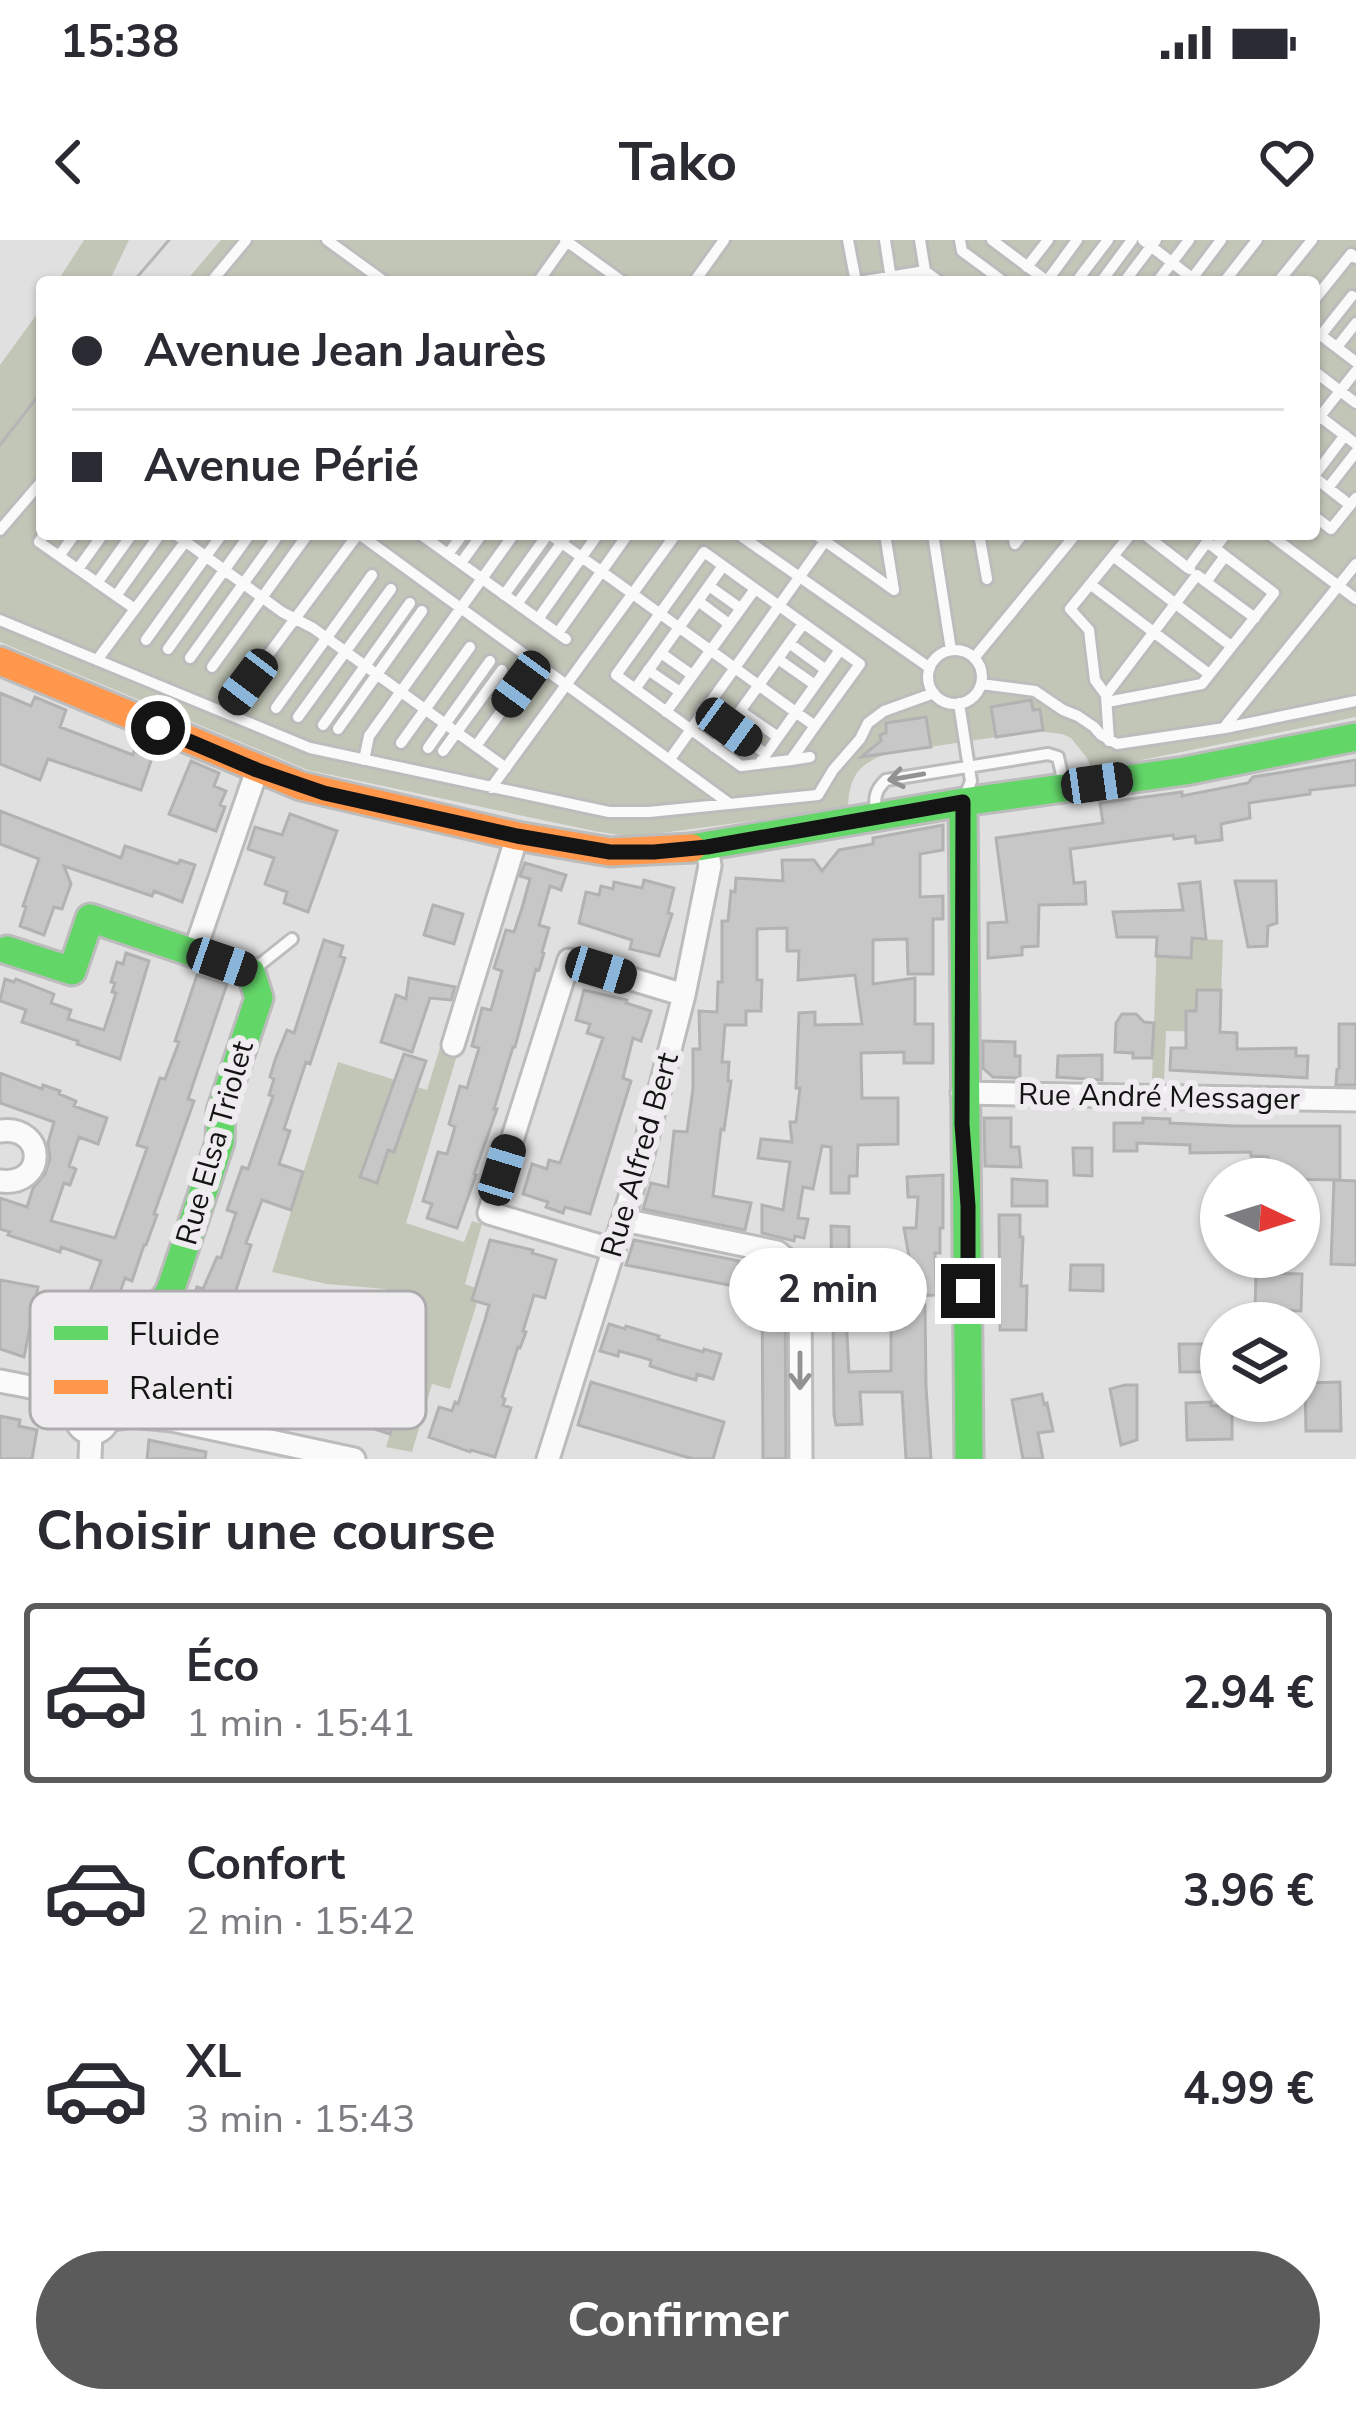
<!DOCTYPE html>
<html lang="fr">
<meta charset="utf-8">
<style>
body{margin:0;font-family:"Nunito Sans",sans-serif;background:#f7f7f7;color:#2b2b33;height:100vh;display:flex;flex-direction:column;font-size:45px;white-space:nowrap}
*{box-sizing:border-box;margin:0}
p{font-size:39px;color:#7c7c81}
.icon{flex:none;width:66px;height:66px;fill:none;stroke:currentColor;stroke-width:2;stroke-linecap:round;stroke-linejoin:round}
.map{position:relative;height:1219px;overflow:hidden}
.panel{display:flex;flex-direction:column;background:#fff;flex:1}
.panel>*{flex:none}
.banner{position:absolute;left:36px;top:36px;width:1284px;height:264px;border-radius:12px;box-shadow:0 3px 9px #0004;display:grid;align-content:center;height:264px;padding:0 36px;background:#fff}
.needle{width:78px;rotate:94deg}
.fabs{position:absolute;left:1200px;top:918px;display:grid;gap:24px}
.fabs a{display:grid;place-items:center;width:120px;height:120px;border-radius:50%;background:#fff;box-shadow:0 3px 9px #0004;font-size:60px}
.end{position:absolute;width:54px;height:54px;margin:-27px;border:15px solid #151415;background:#fff;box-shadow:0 0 0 6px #fff}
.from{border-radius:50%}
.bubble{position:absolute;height:84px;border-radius:42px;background:#fff;box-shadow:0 3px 9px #0004;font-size:39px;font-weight:700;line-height:84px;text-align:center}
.car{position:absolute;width:36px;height:72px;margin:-36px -18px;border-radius:15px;box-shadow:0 0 9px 3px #0007;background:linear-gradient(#222 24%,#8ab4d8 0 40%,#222 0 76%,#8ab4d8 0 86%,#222 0)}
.banner b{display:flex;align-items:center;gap:42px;height:114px;font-size:45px}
.banner b+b{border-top:3px solid #e1e1e2}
.banner i{width:30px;height:30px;background:#2b2b33}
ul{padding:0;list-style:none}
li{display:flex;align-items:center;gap:36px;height:180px;margin:0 24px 18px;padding:0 12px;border:6px solid transparent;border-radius:12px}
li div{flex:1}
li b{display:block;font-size:45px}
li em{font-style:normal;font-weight:700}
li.current{border-color:#5c5b5c}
li>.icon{width:108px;height:108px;stroke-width:1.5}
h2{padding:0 36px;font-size:54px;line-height:144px}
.button{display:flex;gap:24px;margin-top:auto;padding:24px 36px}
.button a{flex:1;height:138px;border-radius:72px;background:#5c5b5c;color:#fff;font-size:48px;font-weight:700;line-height:138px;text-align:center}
.status{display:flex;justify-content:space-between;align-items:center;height:84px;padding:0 60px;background:#fff;direction:ltr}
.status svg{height:33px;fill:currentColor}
header{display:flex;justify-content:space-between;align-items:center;height:156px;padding:0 36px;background:#fff;font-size:54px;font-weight:700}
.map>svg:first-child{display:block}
</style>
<div class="status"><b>15:38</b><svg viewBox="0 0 49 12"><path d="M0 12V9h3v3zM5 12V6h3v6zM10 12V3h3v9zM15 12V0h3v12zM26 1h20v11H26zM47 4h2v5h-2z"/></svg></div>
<header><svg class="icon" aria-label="back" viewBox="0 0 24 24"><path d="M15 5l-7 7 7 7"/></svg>Tako<svg class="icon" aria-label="heart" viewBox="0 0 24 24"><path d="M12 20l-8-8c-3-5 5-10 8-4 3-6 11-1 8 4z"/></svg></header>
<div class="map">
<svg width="1356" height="1219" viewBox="0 0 1356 1219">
<rect width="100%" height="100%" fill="#e0e0e0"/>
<path fill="#c2c6b7" d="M84,0H129L109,42H57Z
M221,0H1356V477L1092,530L1087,518L1071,498L1062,494L1037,491L889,513C859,523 849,536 848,568L632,597L594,591L308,530L0,402V125L42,67V294H1314V42H185Z
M502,606L519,612L406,983L464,1002L472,981L482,984L465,1044L481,1050L450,1149L432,1144L412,1212L386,1207L405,1145L361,1131L386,1049L327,1044L272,1032L338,822L427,850Z
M1157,697L1223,700L1220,792L1166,791L1164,842H1152Z"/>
<path fill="#c7c7c7" stroke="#b2b2b2" stroke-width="3" d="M0,453L31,466L35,457L66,470L60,487L133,515L134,511L152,518L141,550L48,519L40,540L0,524Z
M1031,460L1033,470L1040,469L1043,490L996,497L991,467Z
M926,477L931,507L861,517L881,501L880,495L886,493V483Z
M1356,520V545L1310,550V554L1249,563L1250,578L1221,584L1222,600L1196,603L1195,596L1174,599L1173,595L1070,609L1074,643L1085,642L1086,664L1039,665L1038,706L1022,707V715L988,718V683L1007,682L996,598L1103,583L1100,563L1182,552V556L1248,543L1253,537Z
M191,521L219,533L214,546L226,551L220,565L225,567L216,591L169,574Z
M0,571L121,618L125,606L178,624L180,620L195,625L182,662L154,651L152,656L64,626L71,644L62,669L54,667L44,695L20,686L26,667L23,666L39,619L0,604Z
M290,574L337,591L308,672L284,663L287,652L265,644L274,618L248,609L255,587L282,595Z
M943,585V610L920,614V657L943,656V679H933V734H908L907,699L873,700V744L915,738V784H933V823H904V812L861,813L862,858H898V904L858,905L857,936H849V953H831V907L822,906L813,949L803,947L798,978L808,979L804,998L795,996L794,1001L762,993V965L783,970L790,922L758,918L761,899L792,902L790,882H796L800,848H796L799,773L815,772V785L862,784L855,735L798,740L799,711H787V688L757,689V740H762L761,771H746V785H725L722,822H729L728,841H731L724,890L721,889L713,956L751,963L745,990L643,969L651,943L668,947L674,891L687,892L693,849V809H700L699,771L717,772L718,742H722V681H728L731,651L735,652L736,638L783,641L782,620H814L822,631L839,610L873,604V598Z
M525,623L566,635L561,650L550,646L539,685L549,688L542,712L544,713L539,730L536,729L515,807H513L494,869H497L474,934L476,935L457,988L427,978L432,964L423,961L438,912L447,914L455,887L449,884L460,846L467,848L479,808L472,806L482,768L491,770L502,731L494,728L506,690L514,692L522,668L530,639L520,636Z
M644,640L674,648L668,673L672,674L659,716L630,709L632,700L579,683L586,652L599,655L601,646L613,649L614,642L642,648Z
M1235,641H1276L1277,683L1268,686L1267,706L1248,707Z
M1200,642L1206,699L1192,698L1191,718L1156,716L1157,697H1117L1113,672L1183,670L1179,644Z
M433,665L463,674L454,704L424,695Z
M324,700L343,706L340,716L345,718L310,824L306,822L284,889L290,891L279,924L303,932L291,970L262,960L246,1003L251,1005L236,1050L232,1059L225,1057L209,1105L243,1116L249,1100L312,1120L314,1115L342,1124L327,1168L210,1130L205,1147L176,1137L179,1127L174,1126L197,1065L192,1063L197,1047L203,1049L217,1017L221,1018L236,973L227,970L242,927L248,929L273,856L269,855L274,839L270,837L275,820L287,790L294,793Z
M126,713L149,721L120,819L77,804L78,801L22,782L26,770L0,761L5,739L14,742L16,739L54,754L51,763L71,770L68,779L104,790L116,753L112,752L115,743L111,742L117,722L123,724Z
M197,735L227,744L188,859L194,861L154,974L157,975L146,1005H144L132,1041L125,1038L117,1061L108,1057L85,1122L62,1114L79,1063L85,1065L101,1021L61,1007L60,1012L8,995L10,992L0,989V958L27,967L33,948L45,934L50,918L48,903L54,882L0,863V833L42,849L43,845L60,851L59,854L76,861L74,866L107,878L98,904L79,897L69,926L76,929L70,945L64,943L51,981L115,998L147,908L137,905L160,838L165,839L179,802L175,801Z
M409,738L455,747L451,760L430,758L412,812L381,802L396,755L406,759Z
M584,750L627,760L626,763L651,771L641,801L633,798L623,838L631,841L590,974L565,967L563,973L546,967L548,962L523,954L532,924L547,929L549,920L560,923L603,798L587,793L590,784L576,780Z
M1197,750H1221L1220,792L1237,793V809L1296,808V816H1308L1307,838L1170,830L1171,808H1186V771H1196Z
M1122,774H1136L1144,782L1154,783L1152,818H1133V813L1115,812L1116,783Z
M1339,784H1356V845H1336L1337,829L1339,828Z
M983,801L1015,802V816H1020V838L993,837L983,828Z
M404,814L426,821L394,912L388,910L377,943L360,937Z
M1102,815V840L1057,837L1058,816Z
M984,878H1011V907H1019L1021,927L985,926Z
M1143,878L1170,879V883L1235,886H1340V940L1267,939L1268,917L1251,916V912L1190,913V905L1137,903V911H1114V883H1143Z
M1073,908H1092V936L1074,935Z
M943,935V988H940V1013H935L936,1055L914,1056L913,1034H891V1017H909L904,988H916L918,957H908L907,937Z
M1012,939L1047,941V966H1012Z
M1334,940L1356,941V1025L1331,1024Z
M999,975H1020V997H1023L1021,1046H1027L1026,1090H1000Z
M831,986L849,987V1019H854L853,1056H837L836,1051H832Z
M490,1000L533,1010L532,1013L556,1020L545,1058L534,1055L523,1091L526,1092L520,1108L518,1107L502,1157L505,1159L503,1165L511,1168L495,1217L471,1210L470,1212L429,1197L439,1167L452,1171L455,1162L458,1164L485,1080L489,1065L472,1060Z
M634,1000L739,1021L734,1046L626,1025Z
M1071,1025H1103V1051L1070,1050Z
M762,1033H779L785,1045L786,1219H763Z
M1256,1033L1302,1034L1301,1071L1255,1069Z
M0,1040L38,1047L24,1117L0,1109Z
M904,1065H925L926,1147L931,1219H906L902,1152H860L862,1184L836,1185L834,1174L833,1077H846L849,1132L891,1131V1087L904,1086Z
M609,1084L625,1089L626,1086L659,1096L658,1099L703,1112L704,1109L721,1114L713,1139L697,1134L696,1140L675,1134L650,1126L651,1120L619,1111L618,1116L600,1111Z
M1179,1104H1214L1215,1132H1180Z
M591,1142L724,1182L713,1219H693L578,1185Z
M1340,1142L1341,1191H1306L1305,1143Z
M1125,1145H1137V1200L1121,1205L1110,1149Z
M382,1149L402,1155L390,1194L356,1183L366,1153L380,1157Z
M1042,1154L1044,1164L1047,1163L1053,1191L1038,1193L1043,1219H1023L1012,1160Z
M1211,1162V1166L1232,1165V1199L1187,1200L1186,1163Z
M0,1176L20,1180L19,1186L37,1190L32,1219H0Z
M149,1200L206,1212L205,1219H147Z"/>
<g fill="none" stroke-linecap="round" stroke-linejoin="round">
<defs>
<path id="lane" d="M327,0L385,42
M565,0L623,42
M848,0L856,42
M885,0L891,39
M960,0L962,11L1004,42
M992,0L1048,42
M1143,0L1197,42
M1027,27L1048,0
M925,31L940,42
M1191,40L1221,0
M1047,41L1077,0
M211,42L246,0
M538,42L568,0
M694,42L724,0
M859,42L925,31L920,0
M1076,42L1108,0
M1101,42L1132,0
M1124,42L1156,0
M1157,42L1189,0
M1224,42L1257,0
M1278,42L1312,0
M1314,60L1351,14L1356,18
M1314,90L1356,122
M1321,95L1352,56
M1337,107L1356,83
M1314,131L1356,163
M1314,172L1356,204
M1314,184L1356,131
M1314,236L1345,195
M1314,237L1350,265
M1328,248L1356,212
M1314,276L1331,289L1356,258
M0,290L42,241
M44,294L39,302L135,369
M175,294L282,372L313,388L506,528
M359,294L730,564
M420,294L566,399
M549,294C638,357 726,422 815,486L860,424L704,312L616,435L741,526L791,520L815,486
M738,294L930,428
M815,294L894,350L885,294
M933,294L951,410
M979,294L987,339
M1013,294L1015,304L1023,294
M1144,294L1188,328
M1269,294L1356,359
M448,314L463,294
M59,316L75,294
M1113,316L1231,406
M461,323L482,294
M78,329L103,294
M1190,329L1188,328L1207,302L1215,308
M1206,342L1255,378
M97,343L132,294
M1090,344L1209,434
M709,346L740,368
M504,355L548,294
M116,356L160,294
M698,361L729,384
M517,364L568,294
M538,379L598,294
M0,380L310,508L609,572H649L818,555L833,530L860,499L868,483L884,471L934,453
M558,393L628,294
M146,400L222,294
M789,403L826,430
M168,409L250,294
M928 437a27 27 0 1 1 54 0a27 27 0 1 1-54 0Z
M661,413L692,435
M190,418L279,294
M974,418L1076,294
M778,419L815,445
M97,420L191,294
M212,427L308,294
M648,430L680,452
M981,444L1035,451L1063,470L1078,476L1094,487L1101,495L1117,504L1225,488L1356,461
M635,449L723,326
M1106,455L1095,440L1089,390L1070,369L1131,294
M1107,462L1202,444L1274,353L1225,316
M959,463L971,541L964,559
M276,468L372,335
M740,471L778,497
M666,472L755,349
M225,473L358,294
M298,477L391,349
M323,485L410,363
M1226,485L1356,324
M729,487L766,514
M338,489L422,371
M1109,501L1106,455L1197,335L1206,342L1225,316L1215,308L1226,294
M401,503L470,407
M476,506L521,444
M714,507L803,384
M428,508L490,421
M443,511L502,430
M670,519L830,294
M364,520L369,496L514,294
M791,520L810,517
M759,524L840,410
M491,548L676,294
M876,573C874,558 875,550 886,540L1048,514L1058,517L1064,544
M253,730L292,699"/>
<path id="street" d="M194,713L257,530
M453,805L517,596
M962,853L1356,860
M0,891C47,885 47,947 0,941
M624,980L777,1012L793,1025L800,1042L801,1219
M614,1010L489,973L569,720L684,755
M0,1141C28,1147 58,1149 79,1169
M76 1177a16 16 0 1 1 32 0a16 16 0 1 1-32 0Z
M108,1180L132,1176L172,1180L354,1219
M90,1219L91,1193
M548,1219L641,922L684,755L710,626L707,607"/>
<path id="fast" d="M963,562L969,1219
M692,608L963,562L1185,531L1356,497
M7,710L72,731L90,678L251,732L259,758L221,871L220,902L170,1051L102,1149L98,1162"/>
<path id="slow" d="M0,421L301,546L517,596L610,612L692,608"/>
</defs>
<use href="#lane" stroke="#bcbcbc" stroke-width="16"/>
<use href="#street" stroke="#bcbcbc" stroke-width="27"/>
<use href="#fast" stroke="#bcbcbc" stroke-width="33"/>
<use href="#slow" stroke="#bcbcbc" stroke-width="33"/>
<use href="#lane" stroke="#fafafa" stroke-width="10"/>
<use href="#street" stroke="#fafafa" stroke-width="21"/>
<use href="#fast" stroke="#63d668" stroke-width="27"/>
<use href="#slow" stroke="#ff974d" stroke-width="27"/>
<path stroke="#b6b5b6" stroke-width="3" d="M133,42L169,0
M0,205L42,151"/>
</g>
<defs><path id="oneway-shaft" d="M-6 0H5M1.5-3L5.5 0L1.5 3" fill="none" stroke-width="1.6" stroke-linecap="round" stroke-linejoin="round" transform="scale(3)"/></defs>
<g stroke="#939293">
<use href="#oneway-shaft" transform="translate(906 537) rotate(170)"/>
<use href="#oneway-shaft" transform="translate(800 1131) rotate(90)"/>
</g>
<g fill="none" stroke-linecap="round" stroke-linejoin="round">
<path stroke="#151415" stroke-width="15" d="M158,488L257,530L324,553L517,596L610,612H654L707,607L963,562L962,884L968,966V1051"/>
</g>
<g text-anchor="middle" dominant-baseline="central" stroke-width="12" stroke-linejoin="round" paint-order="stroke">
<g font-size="30" fill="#151415" stroke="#efecef">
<text transform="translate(1159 857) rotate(1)">Rue André Messager</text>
<text transform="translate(215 903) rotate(-74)">Rue Elsa Triolet</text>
<text transform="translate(640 915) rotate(-74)">Rue Alfred Bert</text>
</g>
</g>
<rect x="30" y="1051" width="396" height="138" rx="18" fill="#efecef" stroke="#aeabae" stroke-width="3"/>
<rect x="54" y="1086" width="54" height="14" fill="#63d668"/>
<rect x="54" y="1140" width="54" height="14" fill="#ff974d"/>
<g font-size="33" fill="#151415">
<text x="129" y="1105">Fluide</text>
<text x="129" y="1159">Ralenti</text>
</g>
</svg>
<div class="fabs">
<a><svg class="needle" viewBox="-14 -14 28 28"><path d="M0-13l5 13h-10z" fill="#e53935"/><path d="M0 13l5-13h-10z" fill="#7c7c81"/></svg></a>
<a><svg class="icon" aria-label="layers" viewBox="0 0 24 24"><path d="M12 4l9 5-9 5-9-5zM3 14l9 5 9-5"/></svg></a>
</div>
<i class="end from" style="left:158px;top:488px"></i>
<i class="end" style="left:968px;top:1051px"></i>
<div class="bubble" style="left:729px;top:1008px;width:198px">2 min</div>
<i class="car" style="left:248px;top:442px;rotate:217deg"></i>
<i class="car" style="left:521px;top:444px;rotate:216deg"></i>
<i class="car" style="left:729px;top:487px;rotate:126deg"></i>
<i class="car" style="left:1097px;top:543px;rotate:82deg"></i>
<i class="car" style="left:222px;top:722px;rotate:109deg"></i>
<i class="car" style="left:601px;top:730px;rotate:107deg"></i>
<i class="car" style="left:502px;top:930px;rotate:17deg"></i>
<div class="banner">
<b><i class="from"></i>Avenue Jean Jaurès</b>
<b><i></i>Avenue Périé</b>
</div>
</div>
<section class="panel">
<h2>Choisir une course</h2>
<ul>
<li class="current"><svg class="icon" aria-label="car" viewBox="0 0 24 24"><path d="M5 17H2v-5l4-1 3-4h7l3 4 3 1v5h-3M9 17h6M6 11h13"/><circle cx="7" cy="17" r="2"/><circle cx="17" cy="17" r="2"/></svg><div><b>Éco</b><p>1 min · 15:41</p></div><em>2.94 €</em></li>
<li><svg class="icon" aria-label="car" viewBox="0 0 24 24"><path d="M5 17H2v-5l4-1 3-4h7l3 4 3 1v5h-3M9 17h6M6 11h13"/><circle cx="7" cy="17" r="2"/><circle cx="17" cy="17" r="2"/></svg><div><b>Confort</b><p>2 min · 15:42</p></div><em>3.96 €</em></li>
<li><svg class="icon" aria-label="car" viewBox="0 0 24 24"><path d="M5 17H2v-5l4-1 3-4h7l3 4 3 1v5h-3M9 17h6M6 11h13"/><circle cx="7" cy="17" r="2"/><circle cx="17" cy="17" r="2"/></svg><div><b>XL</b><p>3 min · 15:43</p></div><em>4.99 €</em></li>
</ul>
<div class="button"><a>Confirmer</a></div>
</section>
